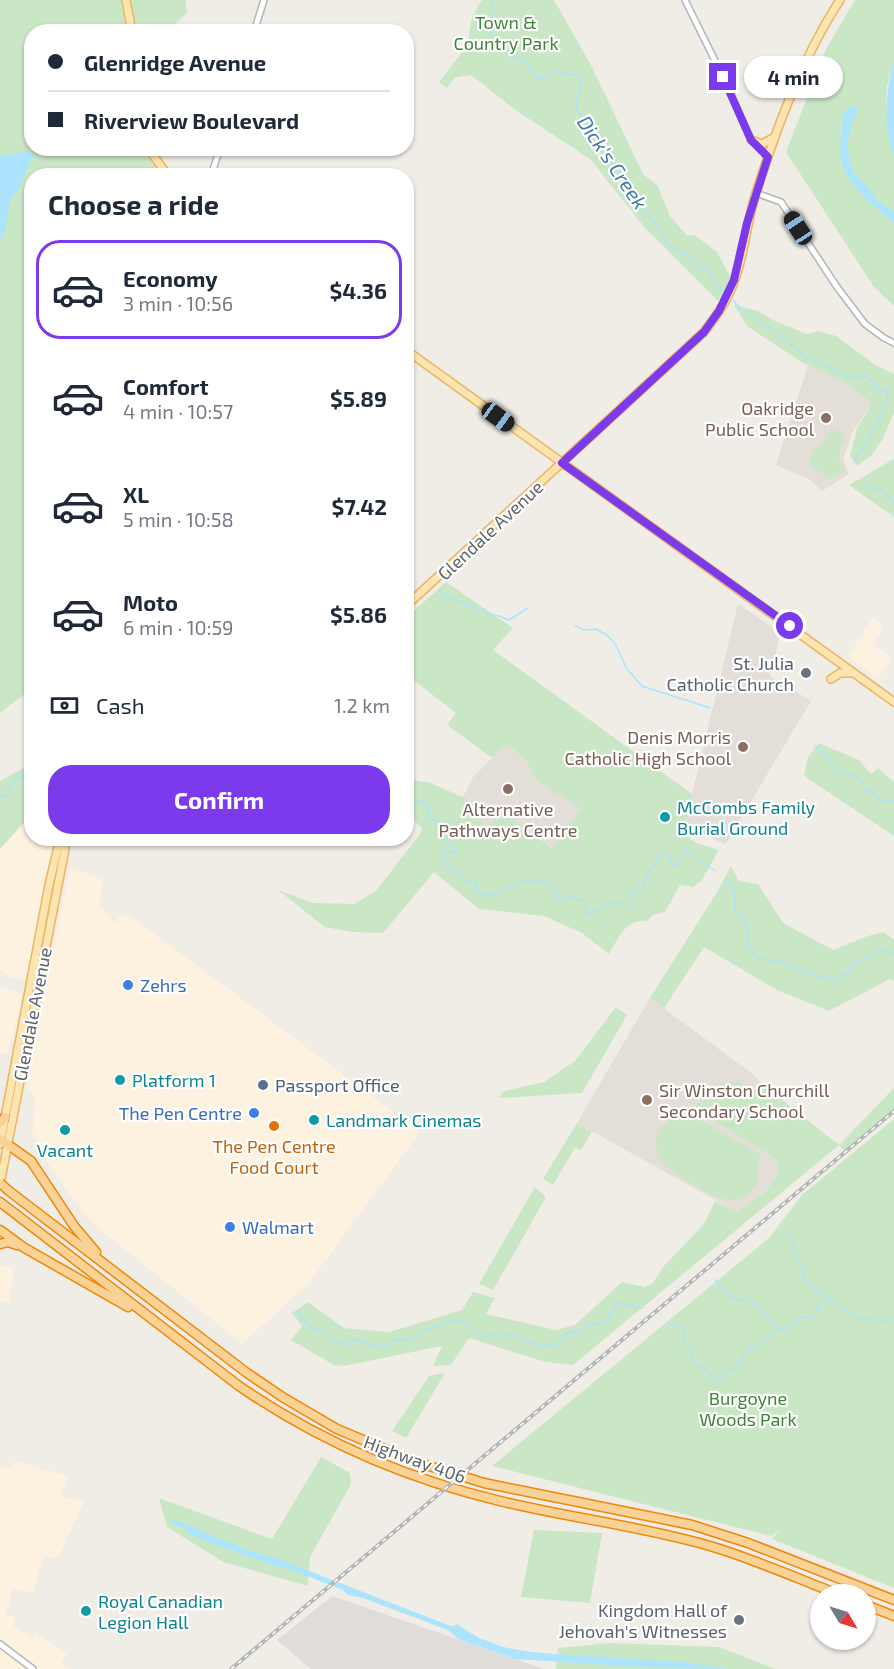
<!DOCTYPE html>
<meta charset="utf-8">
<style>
body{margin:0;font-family:"Exo 2",sans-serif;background:#f6f6f7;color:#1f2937;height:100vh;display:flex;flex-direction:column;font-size:22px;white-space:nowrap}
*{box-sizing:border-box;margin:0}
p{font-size:20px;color:#747a83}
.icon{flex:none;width:33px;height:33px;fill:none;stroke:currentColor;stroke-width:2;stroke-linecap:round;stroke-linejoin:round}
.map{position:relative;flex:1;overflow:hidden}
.panel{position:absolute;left:24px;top:168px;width:390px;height:678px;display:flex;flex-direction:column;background:#fff;border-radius:24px;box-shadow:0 2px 4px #0004}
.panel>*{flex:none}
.hud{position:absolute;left:24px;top:24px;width:390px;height:132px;border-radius:24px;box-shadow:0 2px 4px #0004;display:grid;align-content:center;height:132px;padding:0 24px;background:#fff}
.needle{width:39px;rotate:128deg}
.buttons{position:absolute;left:810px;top:1584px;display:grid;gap:12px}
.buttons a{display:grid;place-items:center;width:66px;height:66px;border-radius:50%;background:#fff;box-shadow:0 2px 4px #0004;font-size:30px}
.end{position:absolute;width:27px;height:27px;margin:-14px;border:8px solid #7c3aed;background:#fff;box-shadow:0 0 0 3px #fff}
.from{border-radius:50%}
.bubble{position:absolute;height:42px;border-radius:21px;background:#fff;box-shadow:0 2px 4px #0004;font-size:20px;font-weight:700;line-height:42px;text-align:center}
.car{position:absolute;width:18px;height:36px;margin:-18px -9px;border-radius:8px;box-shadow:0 0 4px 2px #0007;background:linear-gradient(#222 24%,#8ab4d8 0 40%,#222 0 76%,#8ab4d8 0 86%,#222 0)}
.hud b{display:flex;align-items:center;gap:21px;height:57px;font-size:22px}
.hud b+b{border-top:2px solid #e0e1e3}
.hud i{width:15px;height:15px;background:#1f2937}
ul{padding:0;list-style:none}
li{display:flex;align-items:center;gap:18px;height:99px;margin:0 12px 9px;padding:0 12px;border:3px solid transparent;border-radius:24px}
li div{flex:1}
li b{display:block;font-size:22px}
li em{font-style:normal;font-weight:700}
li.on{border-color:#7c3aed}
li>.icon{width:54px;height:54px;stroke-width:1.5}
h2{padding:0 24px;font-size:27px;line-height:72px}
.pay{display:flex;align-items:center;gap:15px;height:66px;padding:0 24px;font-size:22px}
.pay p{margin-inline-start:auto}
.primary-button{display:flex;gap:12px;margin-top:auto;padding:12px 24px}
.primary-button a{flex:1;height:69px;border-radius:24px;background:#7c3aed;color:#fff;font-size:24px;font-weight:700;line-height:69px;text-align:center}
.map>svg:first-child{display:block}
</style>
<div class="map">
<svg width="894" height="1669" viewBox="0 0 894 1669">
<rect width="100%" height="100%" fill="#f0ede7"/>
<path fill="#fdf2df" d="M873,618L884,626L873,644L892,658L878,679L848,656Z
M29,816L31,818L32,838L56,839L25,980L10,977L0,969V849Z
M70,867L103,880L99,904L114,923L121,915L132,917L420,1132L308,1284L242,1344L89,1220L57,1178L40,1149L32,1131L35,1104V1099L27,1086L30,1063Z
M0,987L23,994L8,1053H0Z
M0,1265L14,1268L9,1302L0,1301Z
M15,1461L68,1476L60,1496L84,1502L58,1558L43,1556L34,1593L13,1589L6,1614L16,1618L13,1626L32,1637L35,1632L67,1654L61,1663L68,1669H0V1466L11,1470Z"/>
<path fill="#dfdcd9" d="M332,1596L544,1669H311L277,1640Z"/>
<path fill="#e3ded8" d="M808,365L840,379L872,403L853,431L843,459L849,474L822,491L809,479L776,465Z
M738,604L781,633L770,676L811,701L725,845L685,823Z
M505,745L520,755L532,770L535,780L581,807L553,848L506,814L487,827L463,797L473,777Z
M650,998L750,1072L766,1087L755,1092L739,1082L694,1108L777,1160L778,1175L766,1191L737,1212L577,1123Z"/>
<path fill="#c9e6c5" d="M0,0H123L128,31L32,32V148L147,149L148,156L159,175L32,176L31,689L0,713Z
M131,0H186L187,13L173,26V31H136Z
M482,0H554L591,65L643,174L658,186L670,216L687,236L695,235L717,252L733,282L718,301L645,228L590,159L517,111L471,75L454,78L447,88L439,82L467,46L472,17Z
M855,0H894V61L887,86L886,102L894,157V306L874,287L786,152L826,49Z
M734,305L758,311L773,320L807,334L818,331L836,336L877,366L894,374V413L882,440L872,455L857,466L850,456L857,428L872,403L840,379L803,363L747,326Z
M831,429L845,434L838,458L846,471L829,479L809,464C813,452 813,447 825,442Z
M894,459V517L849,485Z
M446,582L513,628L493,650L692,794L685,823L679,820C689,845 696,842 719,850L702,880L693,887L680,885L665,912L653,915L647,921C625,919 619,938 609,954L582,933L544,916L479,909L434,872L383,933L353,932L325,927L278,890L313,903L354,904L376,891L423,830L415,821L407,819V779L430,783L463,797L487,827L506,814L552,848L581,808L535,780C531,763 520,754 505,745L492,758L447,725L456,713L407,675V617Z
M819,743L859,760L871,774L878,768L894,782V836L804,776L808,757Z
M31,764V817H29L0,849V781Z
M731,866L739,881L758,884L783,923L833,950L868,936L884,932L894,940V981L890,979L829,1011L777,990L704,947L664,1008L650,998L717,892Z
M616,1007L627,1015L582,1093L499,1098L504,1091L544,1082L575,1061Z
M739,1082L755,1092L766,1087L839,1145L894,1088V1109L844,1151L839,1145L573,1365L545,1362L469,1338L451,1365L433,1366L442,1346L344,1366L334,1365L291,1340L302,1326L292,1313L308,1302L344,1328L389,1332L462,1310L473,1292L495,1298L486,1314L556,1330L575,1325L622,1282L644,1287L652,1284L664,1266L704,1224L715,1201L737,1212L766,1191L778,1175L777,1160L694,1108L720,1084Z
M685,1115L697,1118L761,1155C755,1165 762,1175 755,1186C736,1220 690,1182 669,1169C646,1149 656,1119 685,1115Z
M894,1119V1588L772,1539L780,1530L771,1536L492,1466L769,1238L802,1195Z
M577,1123L592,1132L581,1150L575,1148L553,1185L543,1179Z
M535,1187L546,1197L493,1290L479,1284Z
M445,1373L406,1438L392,1431L429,1376Z
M321,1457L350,1473L351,1484L310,1557L308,1586L223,1562L167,1527L159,1498L272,1539Z
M534,1530L602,1533L590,1603L521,1597Z
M609,1643L718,1647L776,1669H556L558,1648Z"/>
<path fill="#abe4fc" d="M894,61V157C883,125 885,92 894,61Z
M853,106L858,109L853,120L847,142L850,164L856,175L869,188L875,199L894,212V223C875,206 850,189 842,163C838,150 842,125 844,111Z
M24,151L30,152L34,157L30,162L19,190L11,198L5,230L0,240V156L12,153L16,155L18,152L19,155Z
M173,1519L247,1550L276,1558L448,1625L453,1626L457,1624L477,1637L503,1647L524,1651L552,1654L683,1662L729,1669L657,1668L515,1659L458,1639L448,1630L363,1598L348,1595L343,1590L287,1568L275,1566L190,1535L188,1530L171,1524Z"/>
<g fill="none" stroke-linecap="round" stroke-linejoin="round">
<path stroke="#abe4fc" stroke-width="1.5" d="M492,0L494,12L491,35L494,38H499L503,41V48L505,53L526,62L538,79L543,78L555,71L565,75H578L581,83L576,105L577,111L598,135L610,162L625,182L634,198L659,227L669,246L677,251L686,253L694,265L709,270L712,281L720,289
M733,300L741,309L782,337L808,359L822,363L849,378L863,376L869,378L878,390L888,391C888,408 867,444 856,456V463
M864,482L869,486L881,490L894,502
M440,593L489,614L499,616L509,620L528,608
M575,626L584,630L596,629L607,635L616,645L627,669L642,686L710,708
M815,746L827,756L834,767L861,779L865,790L873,792L882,801L890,800L894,802
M0,797L9,794C11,781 16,774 32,776
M406,802L419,801L428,805L429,819L439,821L443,838L456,850V853L445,851L442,852L448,867L459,872L464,882H476L477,892L484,896C497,895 518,882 526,881C535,881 534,885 544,880L550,883L559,900L563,901L569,896L585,902L587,912L590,914L611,903L631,904L633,891L643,886L651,866L655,865C658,858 658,855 667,855L673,865L676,866L682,853L686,850L715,871
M726,878L735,891V910L746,920L748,947L754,955L761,959L781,962L832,981L848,973L855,962C862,960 880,950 884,950C888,951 891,954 894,955
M786,1234L794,1244L795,1256L802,1265L804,1280L811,1288L827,1296L857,1318L890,1322L894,1318
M715,1280L730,1297L756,1303C764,1314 772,1323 782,1331H785L790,1324H796L800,1317L814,1318L819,1304L827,1303V1296
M297,1311L311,1329L326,1332L332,1339L348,1345L354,1339L385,1349L393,1341L416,1338L425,1330L446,1322L454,1320L465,1324L469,1328
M667,1322L683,1328L686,1346L691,1352L695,1364L706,1369L718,1382L722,1379L726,1371L735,1370L744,1352L757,1345L779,1329
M475,1332L484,1338L494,1335L504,1337L511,1333C524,1342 541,1346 557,1345L566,1333L579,1332L586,1326L606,1322L617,1303L643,1308"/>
<defs>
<path id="minor" d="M685,0L723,77L751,140L768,157
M254,32L264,0
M211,176L220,148
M756,193L781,202L837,287L865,324L884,338L894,343
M0,1644L33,1669"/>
<path id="major" d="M126,0L132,32
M751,140L762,144L775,137
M151,148L153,155L168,176
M406,350L894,702
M406,606L704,332C712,321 721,310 727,298C744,266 745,227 756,193C777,127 802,58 840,0
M831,679L840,673H852
M0,1144L49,885L58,847L63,843L65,838
M0,1184L65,849L63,843"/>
<path id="highway" d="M0,1123L5,1117
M0,1139L31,1161L74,1226L96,1252
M9,1191L247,1373L284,1398L337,1429L413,1461L484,1483L692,1525L748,1543L894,1600
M0,1202L239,1386C319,1441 407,1479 500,1501C570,1518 641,1526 710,1546C754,1559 796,1578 838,1594
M0,1230L23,1247L128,1307
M0,1244L8,1242L17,1245
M866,1605L894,1616"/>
</defs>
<use href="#minor" stroke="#b2b5b9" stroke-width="8"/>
<use href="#major" stroke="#edb463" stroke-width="10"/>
<use href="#highway" stroke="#ee8709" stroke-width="11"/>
<use href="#minor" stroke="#fff" stroke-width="5"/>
<use href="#major" stroke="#fce5b0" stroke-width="7"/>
<use href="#highway" stroke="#f9d295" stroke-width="8"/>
<defs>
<path id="rail" d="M231,1669L894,1111"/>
</defs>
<use href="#rail" stroke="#b5b6b7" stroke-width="4"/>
<use href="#rail" stroke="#fff" stroke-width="1.5" stroke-dasharray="4.5" stroke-linecap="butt"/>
<defs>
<path id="highway-bridge" d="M0,1183L9,1191"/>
</defs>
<use href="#highway-bridge" stroke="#ee8709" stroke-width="11" stroke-linecap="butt"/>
<use href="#highway-bridge" stroke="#f9d295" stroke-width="8"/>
</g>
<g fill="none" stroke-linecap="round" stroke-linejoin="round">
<path stroke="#7c3aed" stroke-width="8" d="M723,77L751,140L768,157L747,223L734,280L719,311L704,332L562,463L790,626"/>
</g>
<g fill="#8d6e63" stroke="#fff" stroke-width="2">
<circle cx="826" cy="418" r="6"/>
<circle cx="743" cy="747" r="6"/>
<circle cx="508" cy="789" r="6"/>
<circle cx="647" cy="1100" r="6"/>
</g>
<g fill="#6b7280" stroke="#fff" stroke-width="2">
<circle cx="806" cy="673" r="6"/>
<circle cx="739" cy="1620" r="6"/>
</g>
<g fill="#0f9aa8" stroke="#fff" stroke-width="2">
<circle cx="665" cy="817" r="6"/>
<circle cx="120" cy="1080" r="6"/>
<circle cx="314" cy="1120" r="6"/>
<circle cx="65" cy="1130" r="6"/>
<circle cx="86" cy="1611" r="6"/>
</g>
<g fill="#3f7fe0" stroke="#fff" stroke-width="2">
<circle cx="128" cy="985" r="6"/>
<circle cx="254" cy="1113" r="6"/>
<circle cx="230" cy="1227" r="6"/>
</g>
<circle fill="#5c6f8a" stroke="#fff" stroke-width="2" cx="263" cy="1085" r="6"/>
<circle fill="#e8710a" stroke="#fff" stroke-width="2" cx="274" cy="1126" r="6"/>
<g text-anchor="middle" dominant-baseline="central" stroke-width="4.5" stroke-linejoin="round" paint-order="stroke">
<g font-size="18" fill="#408438" stroke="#fff">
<text x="506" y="22">Town &amp;<tspan x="506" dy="21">Country Park</tspan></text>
<text x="748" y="1398">Burgoyne<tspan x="748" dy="21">Woods Park</tspan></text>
</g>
<g font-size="18" fill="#785e54" stroke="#fff" text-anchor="end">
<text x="814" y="408">Oakridge<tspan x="814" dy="21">Public School</tspan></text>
<text x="731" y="737">Denis Morris<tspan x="731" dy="21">Catholic High School</tspan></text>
<text x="508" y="809" text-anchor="middle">Alternative<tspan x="508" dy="21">Pathways Centre</tspan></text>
<text x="659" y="1090" text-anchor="start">Sir Winston Churchill<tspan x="659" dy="21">Secondary School</tspan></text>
</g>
<g font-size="18" fill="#5e6367" stroke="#fff">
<text transform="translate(490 530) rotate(-43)">Glendale Avenue</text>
<text transform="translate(32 1014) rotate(-79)">Glendale Avenue</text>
<text transform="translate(415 1459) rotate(20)">Highway 406</text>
</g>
<g font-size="18" fill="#5b616d" stroke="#fff" text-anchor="end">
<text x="794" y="663">St. Julia<tspan x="794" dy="21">Catholic Church</tspan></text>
<text x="727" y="1610">Kingdom Hall of<tspan x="727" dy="21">Jehovah's Witnesses</tspan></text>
</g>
<g font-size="18" fill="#0d838f" stroke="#fff" text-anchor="start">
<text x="677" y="807">McCombs Family<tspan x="677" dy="21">Burial Ground</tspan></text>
<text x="132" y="1080">Platform 1</text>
<text x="326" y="1120">Landmark Cinemas</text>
<text x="65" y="1150" text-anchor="middle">Vacant</text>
<text x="98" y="1601">Royal Canadian<tspan x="98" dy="21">Legion Hall</tspan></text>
</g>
<g font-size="18" fill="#366cbe" stroke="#fff" text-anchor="start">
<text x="140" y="985">Zehrs</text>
<text x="242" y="1113" text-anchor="end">The Pen Centre</text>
<text x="242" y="1227">Walmart</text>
</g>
<g font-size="18" fill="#4e5e75" stroke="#fff" text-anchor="start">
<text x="275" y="1085">Passport Office</text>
</g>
<g font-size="18" fill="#c56008" stroke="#fff">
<text x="274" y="1146">The Pen Centre<tspan x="274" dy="21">Food Court</tspan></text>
</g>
<g font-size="20" font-style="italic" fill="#417b9d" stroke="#fff">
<text transform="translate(613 162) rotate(56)">Dick's Creek</text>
</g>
</g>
</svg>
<div class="buttons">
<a><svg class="needle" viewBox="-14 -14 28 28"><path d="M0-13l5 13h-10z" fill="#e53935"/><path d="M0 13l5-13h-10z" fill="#747a83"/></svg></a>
</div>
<i class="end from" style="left:790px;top:626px"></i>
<i class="end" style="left:723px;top:77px"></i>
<div class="bubble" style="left:744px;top:56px;width:99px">4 min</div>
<i class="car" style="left:798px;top:228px;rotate:327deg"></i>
<i class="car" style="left:498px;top:417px;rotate:126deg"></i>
<div class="hud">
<b><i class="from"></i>Glenridge Avenue</b>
<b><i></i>Riverview Boulevard</b>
</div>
<section class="panel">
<h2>Choose a ride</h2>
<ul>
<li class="on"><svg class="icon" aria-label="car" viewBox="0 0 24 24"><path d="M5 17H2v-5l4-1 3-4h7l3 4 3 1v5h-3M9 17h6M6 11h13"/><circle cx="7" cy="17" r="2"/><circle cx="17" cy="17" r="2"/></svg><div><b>Economy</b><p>3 min · 10:56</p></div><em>$4.36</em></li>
<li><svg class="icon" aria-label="car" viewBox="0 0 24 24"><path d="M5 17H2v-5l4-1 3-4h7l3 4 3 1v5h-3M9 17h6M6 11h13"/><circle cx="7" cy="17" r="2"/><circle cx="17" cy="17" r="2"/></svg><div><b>Comfort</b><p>4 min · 10:57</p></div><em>$5.89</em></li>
<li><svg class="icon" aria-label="car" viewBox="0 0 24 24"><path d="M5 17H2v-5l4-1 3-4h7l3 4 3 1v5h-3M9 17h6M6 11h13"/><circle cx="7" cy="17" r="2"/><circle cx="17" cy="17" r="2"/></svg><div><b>XL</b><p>5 min · 10:58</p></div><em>$7.42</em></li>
<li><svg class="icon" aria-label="car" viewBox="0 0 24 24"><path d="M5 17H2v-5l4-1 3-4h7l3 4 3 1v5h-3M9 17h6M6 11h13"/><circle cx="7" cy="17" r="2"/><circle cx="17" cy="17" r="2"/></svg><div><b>Moto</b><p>6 min · 10:59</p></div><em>$5.86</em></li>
</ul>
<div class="pay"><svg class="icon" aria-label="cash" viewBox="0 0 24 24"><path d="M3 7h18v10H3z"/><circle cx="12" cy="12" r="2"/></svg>Cash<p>1.2 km</p></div>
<div class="primary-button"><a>Confirm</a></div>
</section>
</div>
